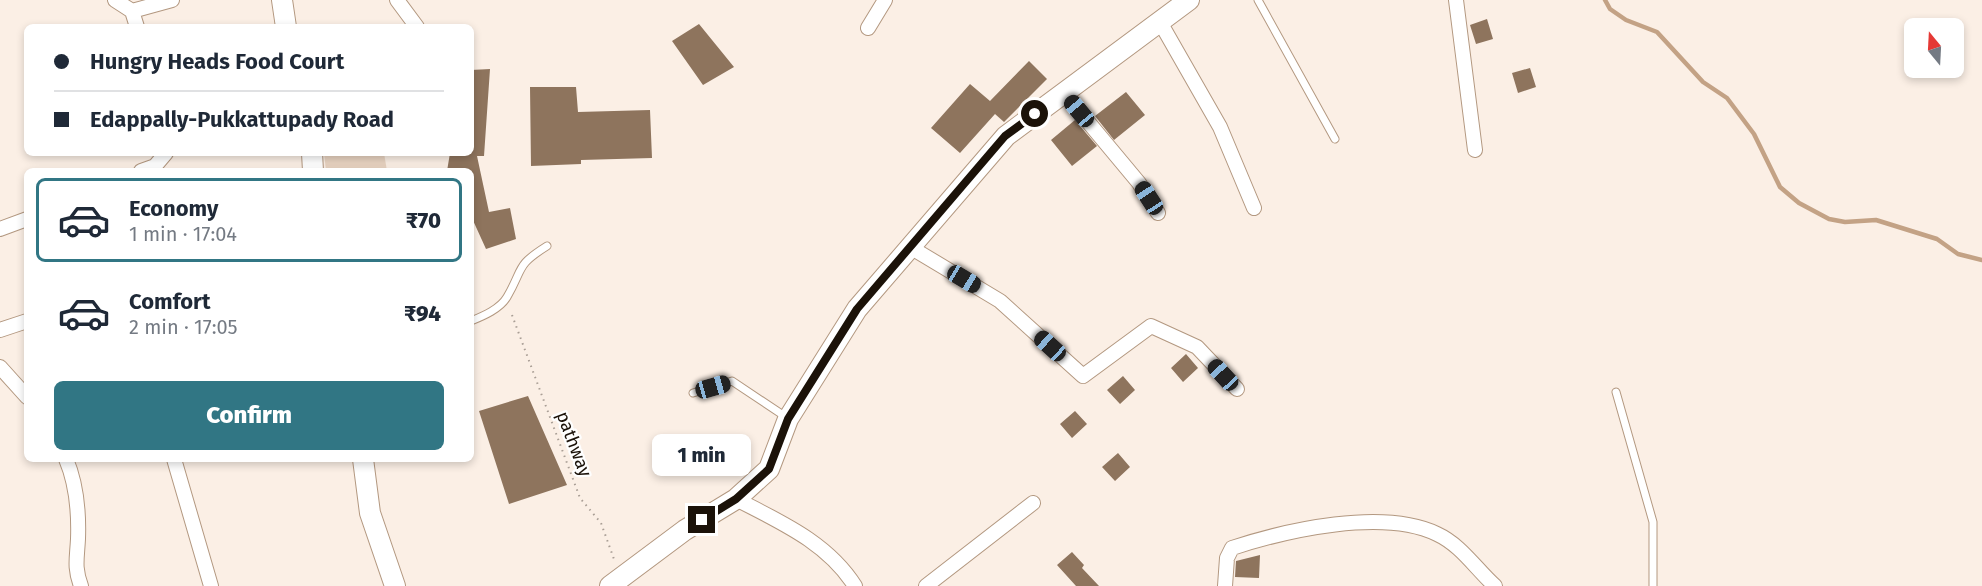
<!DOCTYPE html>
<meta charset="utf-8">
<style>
body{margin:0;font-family:"Fira Sans",sans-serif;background:#f2f2f3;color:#1f2937;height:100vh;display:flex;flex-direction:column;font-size:22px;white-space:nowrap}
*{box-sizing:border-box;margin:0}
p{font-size:20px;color:#747a83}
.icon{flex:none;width:33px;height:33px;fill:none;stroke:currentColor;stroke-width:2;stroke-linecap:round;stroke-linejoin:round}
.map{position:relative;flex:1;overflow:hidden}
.side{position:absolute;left:24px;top:168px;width:450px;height:294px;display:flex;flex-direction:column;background:#fff;border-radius:9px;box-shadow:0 3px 9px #0003}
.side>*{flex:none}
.guide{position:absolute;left:24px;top:24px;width:450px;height:132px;border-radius:9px;box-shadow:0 3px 9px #0003;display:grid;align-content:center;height:132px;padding:0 30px;background:#fff}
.needle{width:39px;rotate:342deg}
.tools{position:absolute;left:1904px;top:18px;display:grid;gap:12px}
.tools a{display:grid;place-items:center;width:60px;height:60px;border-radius:9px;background:#fff;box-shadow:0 3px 9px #0003;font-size:30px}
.end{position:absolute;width:27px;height:27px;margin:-14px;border:8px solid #1b1209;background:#fff;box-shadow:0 0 0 3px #fff}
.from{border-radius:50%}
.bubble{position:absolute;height:42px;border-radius:9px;background:#fff;box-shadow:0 3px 9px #0003;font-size:20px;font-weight:800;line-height:42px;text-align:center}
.car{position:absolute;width:18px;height:36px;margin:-18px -9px;border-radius:8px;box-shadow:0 0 4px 2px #0007;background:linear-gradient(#222 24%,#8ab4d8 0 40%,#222 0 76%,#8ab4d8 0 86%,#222 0)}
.guide b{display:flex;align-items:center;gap:21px;height:57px;font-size:22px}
.guide b+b{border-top:2px solid #e0e1e3}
.guide i{width:15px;height:15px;background:#1f2937}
ul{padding:10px 0 0;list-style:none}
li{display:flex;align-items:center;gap:18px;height:84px;margin:0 12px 9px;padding:0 18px;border:3px solid transparent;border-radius:9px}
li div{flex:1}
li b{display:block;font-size:22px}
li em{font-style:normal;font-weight:800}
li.on{border-color:#317684}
li>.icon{width:54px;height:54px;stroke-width:1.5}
.primary-button{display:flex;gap:12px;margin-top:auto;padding:12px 30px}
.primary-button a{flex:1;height:69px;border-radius:9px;background:#317684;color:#fff;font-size:24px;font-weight:800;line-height:69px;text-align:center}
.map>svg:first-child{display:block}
</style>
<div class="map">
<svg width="1982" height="586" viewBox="0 0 1982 586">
<rect width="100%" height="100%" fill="#fbefe5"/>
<path fill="#e8d3c1" d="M324,153H384L387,171H326Z"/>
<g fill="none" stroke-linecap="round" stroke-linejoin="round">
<path stroke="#c3a285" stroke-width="4.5" d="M1605,0L1610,9L1626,20L1657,32L1703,82L1727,98L1754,134L1780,187L1799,203L1829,219L1845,222L1876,220L1937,239L1958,254L1982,260"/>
</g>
<path fill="#8e745d" d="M1487,19L1493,39L1476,44L1470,25Z
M699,24L734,67L703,85L672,41Z
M1029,61L1047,79L1004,122L995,114L960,153L931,128L970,84L990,101Z
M1530,68L1536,87L1518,93L1512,73Z
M490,69L484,156H477L489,212L510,208L516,239L486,249L471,216V171H447L450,153H471V70Z
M530,87H576L578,112L650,110L652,158L581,160V164L531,166Z
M1126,92L1145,115L1114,140L1095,116Z
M1075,120L1097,146L1072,166L1051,140Z
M1186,354L1198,368L1183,382L1171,368Z
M1123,376L1135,390L1120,404L1107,390Z
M528,396L567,485L509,504L479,411Z
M1075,411L1087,424L1072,438L1060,424Z
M1118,453L1130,467L1115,481L1102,467Z
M1072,552L1084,565L1082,568L1099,586H1076L1057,565Z
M1260,555L1259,578L1235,577L1236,561Z"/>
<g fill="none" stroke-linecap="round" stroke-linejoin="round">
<defs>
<path id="lane" d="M1258,0L1335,139
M471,321C483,316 500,309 507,297C524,268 515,266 547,246
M1616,392L1653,522V586
M693,393L732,381L786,417"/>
<path id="street" d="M115,0L132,11L172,0
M397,0L417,27
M1456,0L1475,150
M132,11L137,27
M1160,22L1220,127L1254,208
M868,28L885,0
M1064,93L1139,183L1158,213
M141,171L155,166L166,153
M0,229L27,219
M910,247L1000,301L1083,376L1151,326L1197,347L1237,389
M0,330L27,321
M0,367L27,397
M66,459C77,485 79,511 78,539C77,559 74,567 81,586
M174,459L211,586
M736,499C780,522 827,542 855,586
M926,586L1033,503
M1225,586L1227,558L1232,548C1287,530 1383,508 1437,534C1461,545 1476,569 1495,586"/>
<path id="secondary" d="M282,0L286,27
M312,153L313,171
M363,459L370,513L395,586
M610,586L685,530L736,499L769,469L788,419L857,309L1006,136L1189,0"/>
</defs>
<use href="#lane" stroke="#b39880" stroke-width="9"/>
<use href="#street" stroke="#b39880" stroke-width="16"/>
<use href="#secondary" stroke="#b39880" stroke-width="22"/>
<path stroke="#a99e95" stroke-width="2" stroke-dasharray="1.5 4.5" stroke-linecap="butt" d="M512,315L580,498L601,523L615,562"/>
<use href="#lane" stroke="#fff" stroke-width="7"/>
<use href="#street" stroke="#fff" stroke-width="14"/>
<use href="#secondary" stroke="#fff" stroke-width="20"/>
</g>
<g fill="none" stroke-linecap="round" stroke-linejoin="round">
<path stroke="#1b1209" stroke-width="8" d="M702,520L736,499L769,469L788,419L857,309L1005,136L1035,114"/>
</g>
<g text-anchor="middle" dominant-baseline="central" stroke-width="4.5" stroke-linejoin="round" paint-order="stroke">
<g font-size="18" fill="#1b1209" stroke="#fefefe">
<text transform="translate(574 444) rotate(69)">pathway</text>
</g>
</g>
</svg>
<div class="tools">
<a><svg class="needle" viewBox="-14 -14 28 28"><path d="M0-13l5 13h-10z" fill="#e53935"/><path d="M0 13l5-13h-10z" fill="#747a83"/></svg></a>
</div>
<i class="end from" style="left:1035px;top:114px"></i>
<i class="end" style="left:702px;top:520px"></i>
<div class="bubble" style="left:652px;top:434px;width:99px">1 min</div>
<i class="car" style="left:1079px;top:111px;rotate:320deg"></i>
<i class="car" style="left:1149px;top:198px;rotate:327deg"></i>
<i class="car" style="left:964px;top:279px;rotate:121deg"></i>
<i class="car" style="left:1050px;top:346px;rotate:312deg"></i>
<i class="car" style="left:1223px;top:375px;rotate:317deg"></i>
<i class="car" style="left:713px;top:387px;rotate:74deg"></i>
<div class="guide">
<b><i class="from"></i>Hungry Heads Food Court</b>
<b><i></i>Edappally-Pukkattupady Road</b>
</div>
<section class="side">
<ul>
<li class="on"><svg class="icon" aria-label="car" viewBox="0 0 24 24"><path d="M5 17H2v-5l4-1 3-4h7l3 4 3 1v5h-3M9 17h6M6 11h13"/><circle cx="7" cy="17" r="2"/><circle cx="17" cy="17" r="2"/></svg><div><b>Economy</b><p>1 min · 17:04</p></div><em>₹70</em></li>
<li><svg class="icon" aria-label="car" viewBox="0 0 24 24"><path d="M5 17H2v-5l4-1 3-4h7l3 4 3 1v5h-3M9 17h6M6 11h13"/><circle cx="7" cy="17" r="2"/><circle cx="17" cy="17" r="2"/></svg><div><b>Comfort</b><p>2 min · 17:05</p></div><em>₹94</em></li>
</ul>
<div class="primary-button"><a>Confirm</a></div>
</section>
</div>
